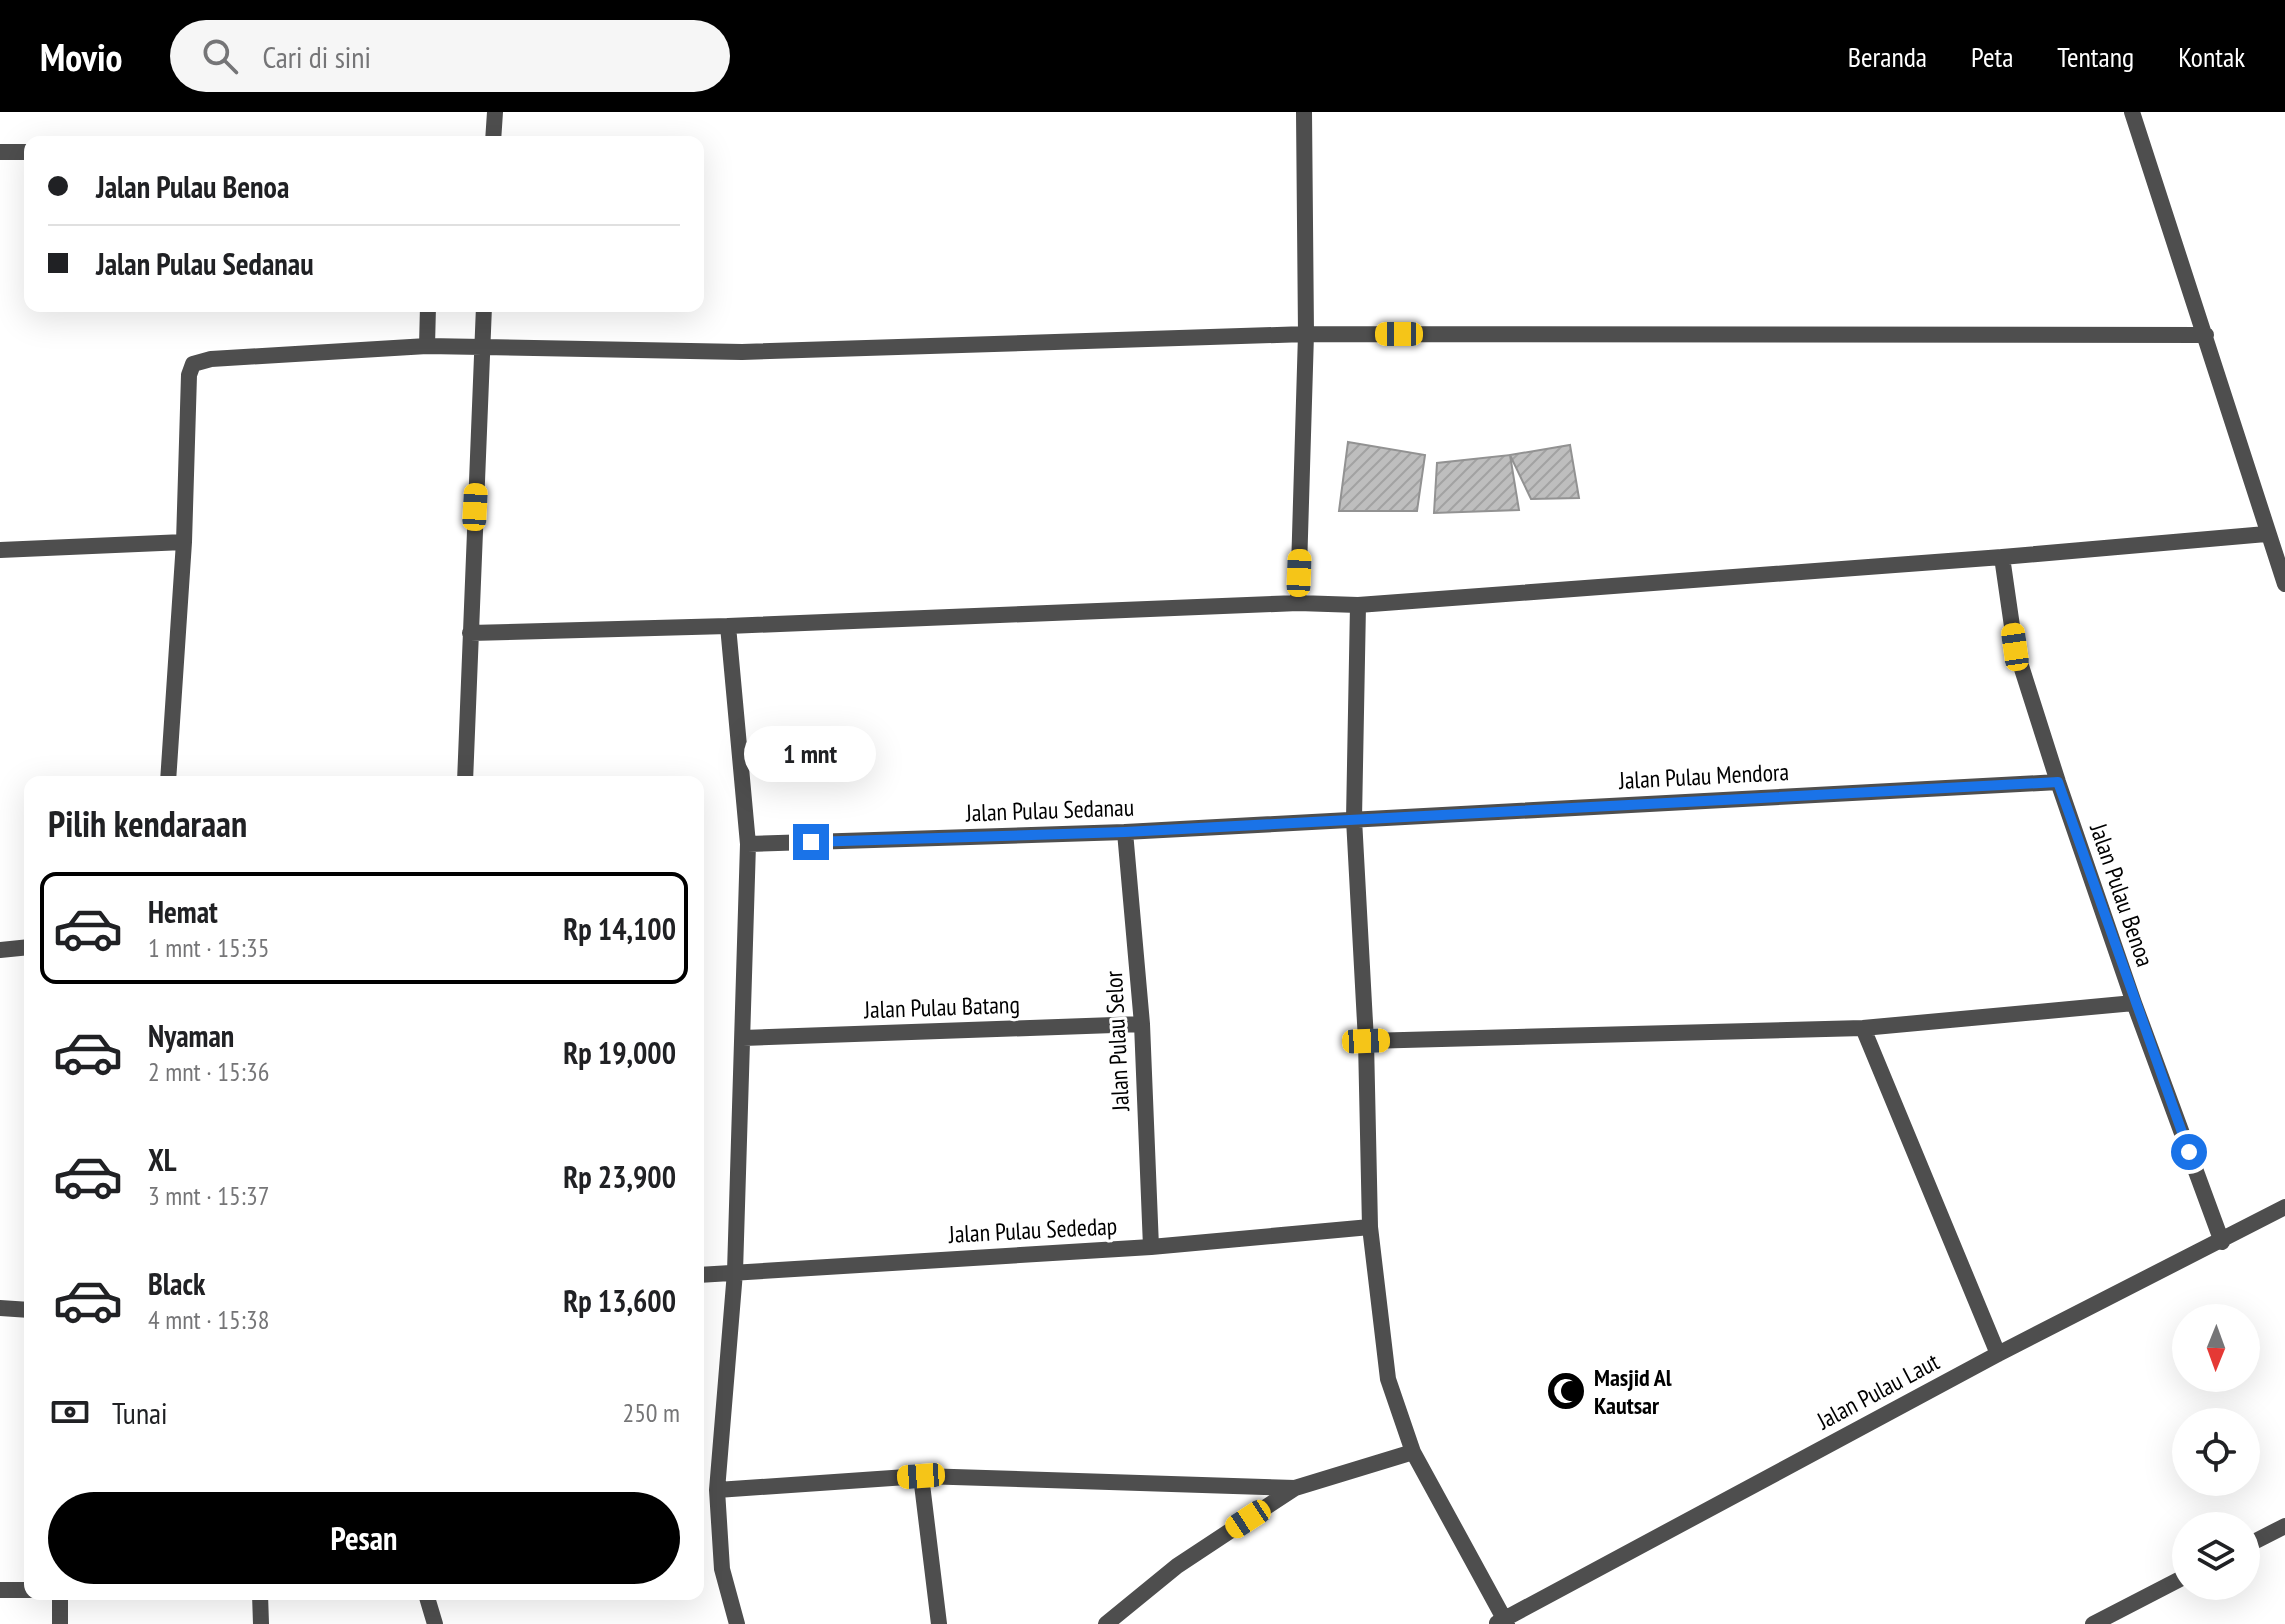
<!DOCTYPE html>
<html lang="id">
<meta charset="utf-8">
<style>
body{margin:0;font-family:"PT Sans Narrow",sans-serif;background:#f6f6f6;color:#202124;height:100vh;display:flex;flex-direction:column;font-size:30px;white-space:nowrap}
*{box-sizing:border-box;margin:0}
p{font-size:26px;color:#757577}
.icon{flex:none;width:44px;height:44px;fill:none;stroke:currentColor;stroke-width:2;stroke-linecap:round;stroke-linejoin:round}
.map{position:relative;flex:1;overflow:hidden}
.details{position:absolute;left:24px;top:664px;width:680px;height:824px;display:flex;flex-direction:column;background:#fff;border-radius:16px;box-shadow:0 8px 32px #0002}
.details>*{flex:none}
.guide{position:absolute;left:24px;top:24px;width:680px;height:176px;border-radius:16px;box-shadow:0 8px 32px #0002;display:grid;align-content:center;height:176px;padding:0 24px;background:#fff}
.needle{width:52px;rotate:181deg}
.controls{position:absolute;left:2172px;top:1192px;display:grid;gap:16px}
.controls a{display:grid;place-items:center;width:88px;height:88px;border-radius:50%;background:#fff;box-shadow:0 8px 32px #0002;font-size:40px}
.end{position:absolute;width:36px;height:36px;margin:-18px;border:10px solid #1a73e8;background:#fff;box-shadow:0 0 0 4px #fff}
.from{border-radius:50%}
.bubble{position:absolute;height:56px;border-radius:28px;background:#fff;box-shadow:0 8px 32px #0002;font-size:26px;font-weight:700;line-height:56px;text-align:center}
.car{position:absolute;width:24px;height:48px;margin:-24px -12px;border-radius:10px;box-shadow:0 0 6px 2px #0007;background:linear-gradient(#f5c518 24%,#345 0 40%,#f5c518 0 76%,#345 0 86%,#f5c518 0)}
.guide b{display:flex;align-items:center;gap:28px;height:76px;font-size:30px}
.guide b+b{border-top:2px solid #e0e0e0}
.guide i{width:20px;height:20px;background:#202124}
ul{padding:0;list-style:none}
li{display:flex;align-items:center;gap:24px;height:112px;margin:0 16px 12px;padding:0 8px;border:4px solid transparent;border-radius:16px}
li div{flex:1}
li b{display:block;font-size:30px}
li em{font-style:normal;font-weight:700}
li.on{border-color:#000}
li>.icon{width:72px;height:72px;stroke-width:1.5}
h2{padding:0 24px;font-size:36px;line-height:96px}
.pay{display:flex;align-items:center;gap:20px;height:88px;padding:0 24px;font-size:30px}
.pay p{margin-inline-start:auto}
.primary-button{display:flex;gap:16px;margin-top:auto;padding:16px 24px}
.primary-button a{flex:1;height:92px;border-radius:48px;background:#000;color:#fff;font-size:32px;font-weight:700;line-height:92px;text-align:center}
header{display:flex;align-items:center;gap:48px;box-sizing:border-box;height:112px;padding:0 40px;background:#000;color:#fff}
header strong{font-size:38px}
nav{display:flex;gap:44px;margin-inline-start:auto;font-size:28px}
.search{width:560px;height:72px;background:#f6f6f6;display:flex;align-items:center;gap:20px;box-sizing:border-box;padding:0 28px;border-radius:44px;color:#757577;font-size:30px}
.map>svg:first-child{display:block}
</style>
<header>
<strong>Movio</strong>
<div class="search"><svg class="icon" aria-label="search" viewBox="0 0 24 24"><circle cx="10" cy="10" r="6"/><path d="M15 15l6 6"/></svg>Cari di sini</div>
<nav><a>Beranda</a><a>Peta</a><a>Tentang</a><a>Kontak</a></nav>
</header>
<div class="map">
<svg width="2285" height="1512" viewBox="0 0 2285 1512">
<defs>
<pattern id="building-hatch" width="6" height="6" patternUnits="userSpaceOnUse" patternTransform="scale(2)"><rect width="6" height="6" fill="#bebebe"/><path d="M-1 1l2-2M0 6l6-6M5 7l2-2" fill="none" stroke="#a2a2a2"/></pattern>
</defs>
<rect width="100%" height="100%" fill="#fff"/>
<path fill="url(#building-hatch)" stroke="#929292" stroke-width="2" d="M1348,330L1425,343L1417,399H1339Z
M1570,333L1579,386L1531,387L1510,343Z
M1510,343L1519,398L1434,401L1437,351Z"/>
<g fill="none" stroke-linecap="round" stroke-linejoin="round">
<path stroke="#4e4e4e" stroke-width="16" d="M2132,0L2285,472
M493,30L495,0
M0,40H30
M427,234L428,194
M0,438L184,430
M2002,445L2015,535L2058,670L2134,891L2222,1130
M1298,491L1306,222L1304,0
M1358,493L1354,707L1366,929L1370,1115L1388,1267L1413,1340L1507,1512
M728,514L748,732L735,1160L717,1378L722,1457L737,1512
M470,521L728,514L1298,491L1358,493L2002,445L2266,422
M168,670L184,430L189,263L193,252L211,247L427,234L742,240L1306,222L2206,223
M465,670L484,194
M1125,720L1142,912L1151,1135
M748,732L1125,720L2058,670
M0,838L30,835
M1863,916L1998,1242
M743,926L1142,912
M1366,929L1863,916L2134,891
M698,1163L1151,1135L1370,1115
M0,1196L30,1198
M921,1364L939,1512
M717,1378L921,1364L1295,1376
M2246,1434L2285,1414
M0,1478H30
M260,1482L261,1512
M426,1482L435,1512
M1497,1511L1998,1242L2285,1095
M60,1512V1482
M1106,1512L1177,1454L1295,1376L1413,1340
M2093,1512L2186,1464"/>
</g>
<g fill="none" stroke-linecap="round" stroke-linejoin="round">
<path stroke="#1a73e8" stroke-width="10" d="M811,730L1125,720L2058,670L2189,1040"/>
</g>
<defs>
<symbol id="mosque-disc" viewBox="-11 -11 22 22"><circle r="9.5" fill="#000" stroke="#fff"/><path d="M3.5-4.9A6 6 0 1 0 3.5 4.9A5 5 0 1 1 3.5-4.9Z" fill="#fff"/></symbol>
</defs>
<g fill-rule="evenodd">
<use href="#mosque-disc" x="1544" y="1257" width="44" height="44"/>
</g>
<g text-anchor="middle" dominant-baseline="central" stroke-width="6" stroke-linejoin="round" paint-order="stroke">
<g font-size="24" fill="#000" stroke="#fff">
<text transform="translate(1704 664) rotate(-3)">Jalan Pulau Mendora</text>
<text transform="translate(1050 698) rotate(-2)">Jalan Pulau Sedanau</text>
<text transform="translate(2122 783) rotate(71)">Jalan Pulau Benoa</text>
<text transform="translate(942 895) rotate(-2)">Jalan Pulau Batang</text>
<text transform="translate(1117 929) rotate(-93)">Jalan Pulau Selor</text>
<text transform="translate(1033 1118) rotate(-3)">Jalan Pulau Sededap</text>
<text transform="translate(1878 1279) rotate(-28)">Jalan Pulau Laut</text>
</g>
<g font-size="24" font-weight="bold" fill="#000" stroke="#fff" text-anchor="start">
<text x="1594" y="1265">Masjid Al<tspan x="1594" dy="28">Kautsar</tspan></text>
</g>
</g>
</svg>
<div class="controls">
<a><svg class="needle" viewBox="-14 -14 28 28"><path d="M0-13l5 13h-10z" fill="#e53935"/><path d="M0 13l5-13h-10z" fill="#757577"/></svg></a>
<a><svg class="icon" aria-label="locate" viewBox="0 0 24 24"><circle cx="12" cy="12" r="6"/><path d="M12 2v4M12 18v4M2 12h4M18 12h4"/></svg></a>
<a><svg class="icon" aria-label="layers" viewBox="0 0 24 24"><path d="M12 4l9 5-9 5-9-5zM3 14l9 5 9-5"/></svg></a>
</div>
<i class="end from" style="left:2189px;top:1040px"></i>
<i class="end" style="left:811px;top:730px"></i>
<div class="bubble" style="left:744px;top:614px;width:132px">1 mnt</div>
<i class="car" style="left:1399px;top:222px;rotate:270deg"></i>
<i class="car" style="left:475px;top:395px;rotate:3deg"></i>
<i class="car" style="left:1299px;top:461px;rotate:2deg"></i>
<i class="car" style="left:2015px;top:535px;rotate:352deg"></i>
<i class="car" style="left:1366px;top:929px;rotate:88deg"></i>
<i class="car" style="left:921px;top:1364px;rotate:266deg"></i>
<i class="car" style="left:1248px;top:1407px;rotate:237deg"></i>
<div class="guide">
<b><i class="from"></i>Jalan Pulau Benoa</b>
<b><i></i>Jalan Pulau Sedanau</b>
</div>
<section class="details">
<h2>Pilih kendaraan</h2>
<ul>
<li class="on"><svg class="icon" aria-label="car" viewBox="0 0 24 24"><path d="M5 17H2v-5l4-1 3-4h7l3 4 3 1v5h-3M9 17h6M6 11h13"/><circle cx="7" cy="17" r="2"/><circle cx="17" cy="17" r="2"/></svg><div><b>Hemat</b><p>1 mnt · 15:35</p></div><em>Rp 14,100</em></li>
<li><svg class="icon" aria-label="car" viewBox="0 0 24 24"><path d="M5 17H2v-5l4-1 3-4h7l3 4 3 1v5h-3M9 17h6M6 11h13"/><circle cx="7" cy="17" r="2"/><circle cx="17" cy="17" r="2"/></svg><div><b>Nyaman</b><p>2 mnt · 15:36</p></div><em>Rp 19,000</em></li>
<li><svg class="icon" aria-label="car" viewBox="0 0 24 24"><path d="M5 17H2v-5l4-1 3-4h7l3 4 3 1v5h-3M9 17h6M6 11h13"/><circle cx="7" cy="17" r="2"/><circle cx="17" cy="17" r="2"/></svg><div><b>XL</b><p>3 mnt · 15:37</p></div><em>Rp 23,900</em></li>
<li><svg class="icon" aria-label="car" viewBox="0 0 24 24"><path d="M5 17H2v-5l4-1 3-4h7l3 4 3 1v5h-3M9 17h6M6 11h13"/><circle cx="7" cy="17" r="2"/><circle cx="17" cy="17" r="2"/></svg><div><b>Black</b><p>4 mnt · 15:38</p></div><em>Rp 13,600</em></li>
</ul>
<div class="pay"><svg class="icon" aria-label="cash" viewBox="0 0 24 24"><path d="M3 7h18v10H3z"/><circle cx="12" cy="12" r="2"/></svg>Tunai<p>250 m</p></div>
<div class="primary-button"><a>Pesan</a></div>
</section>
</div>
